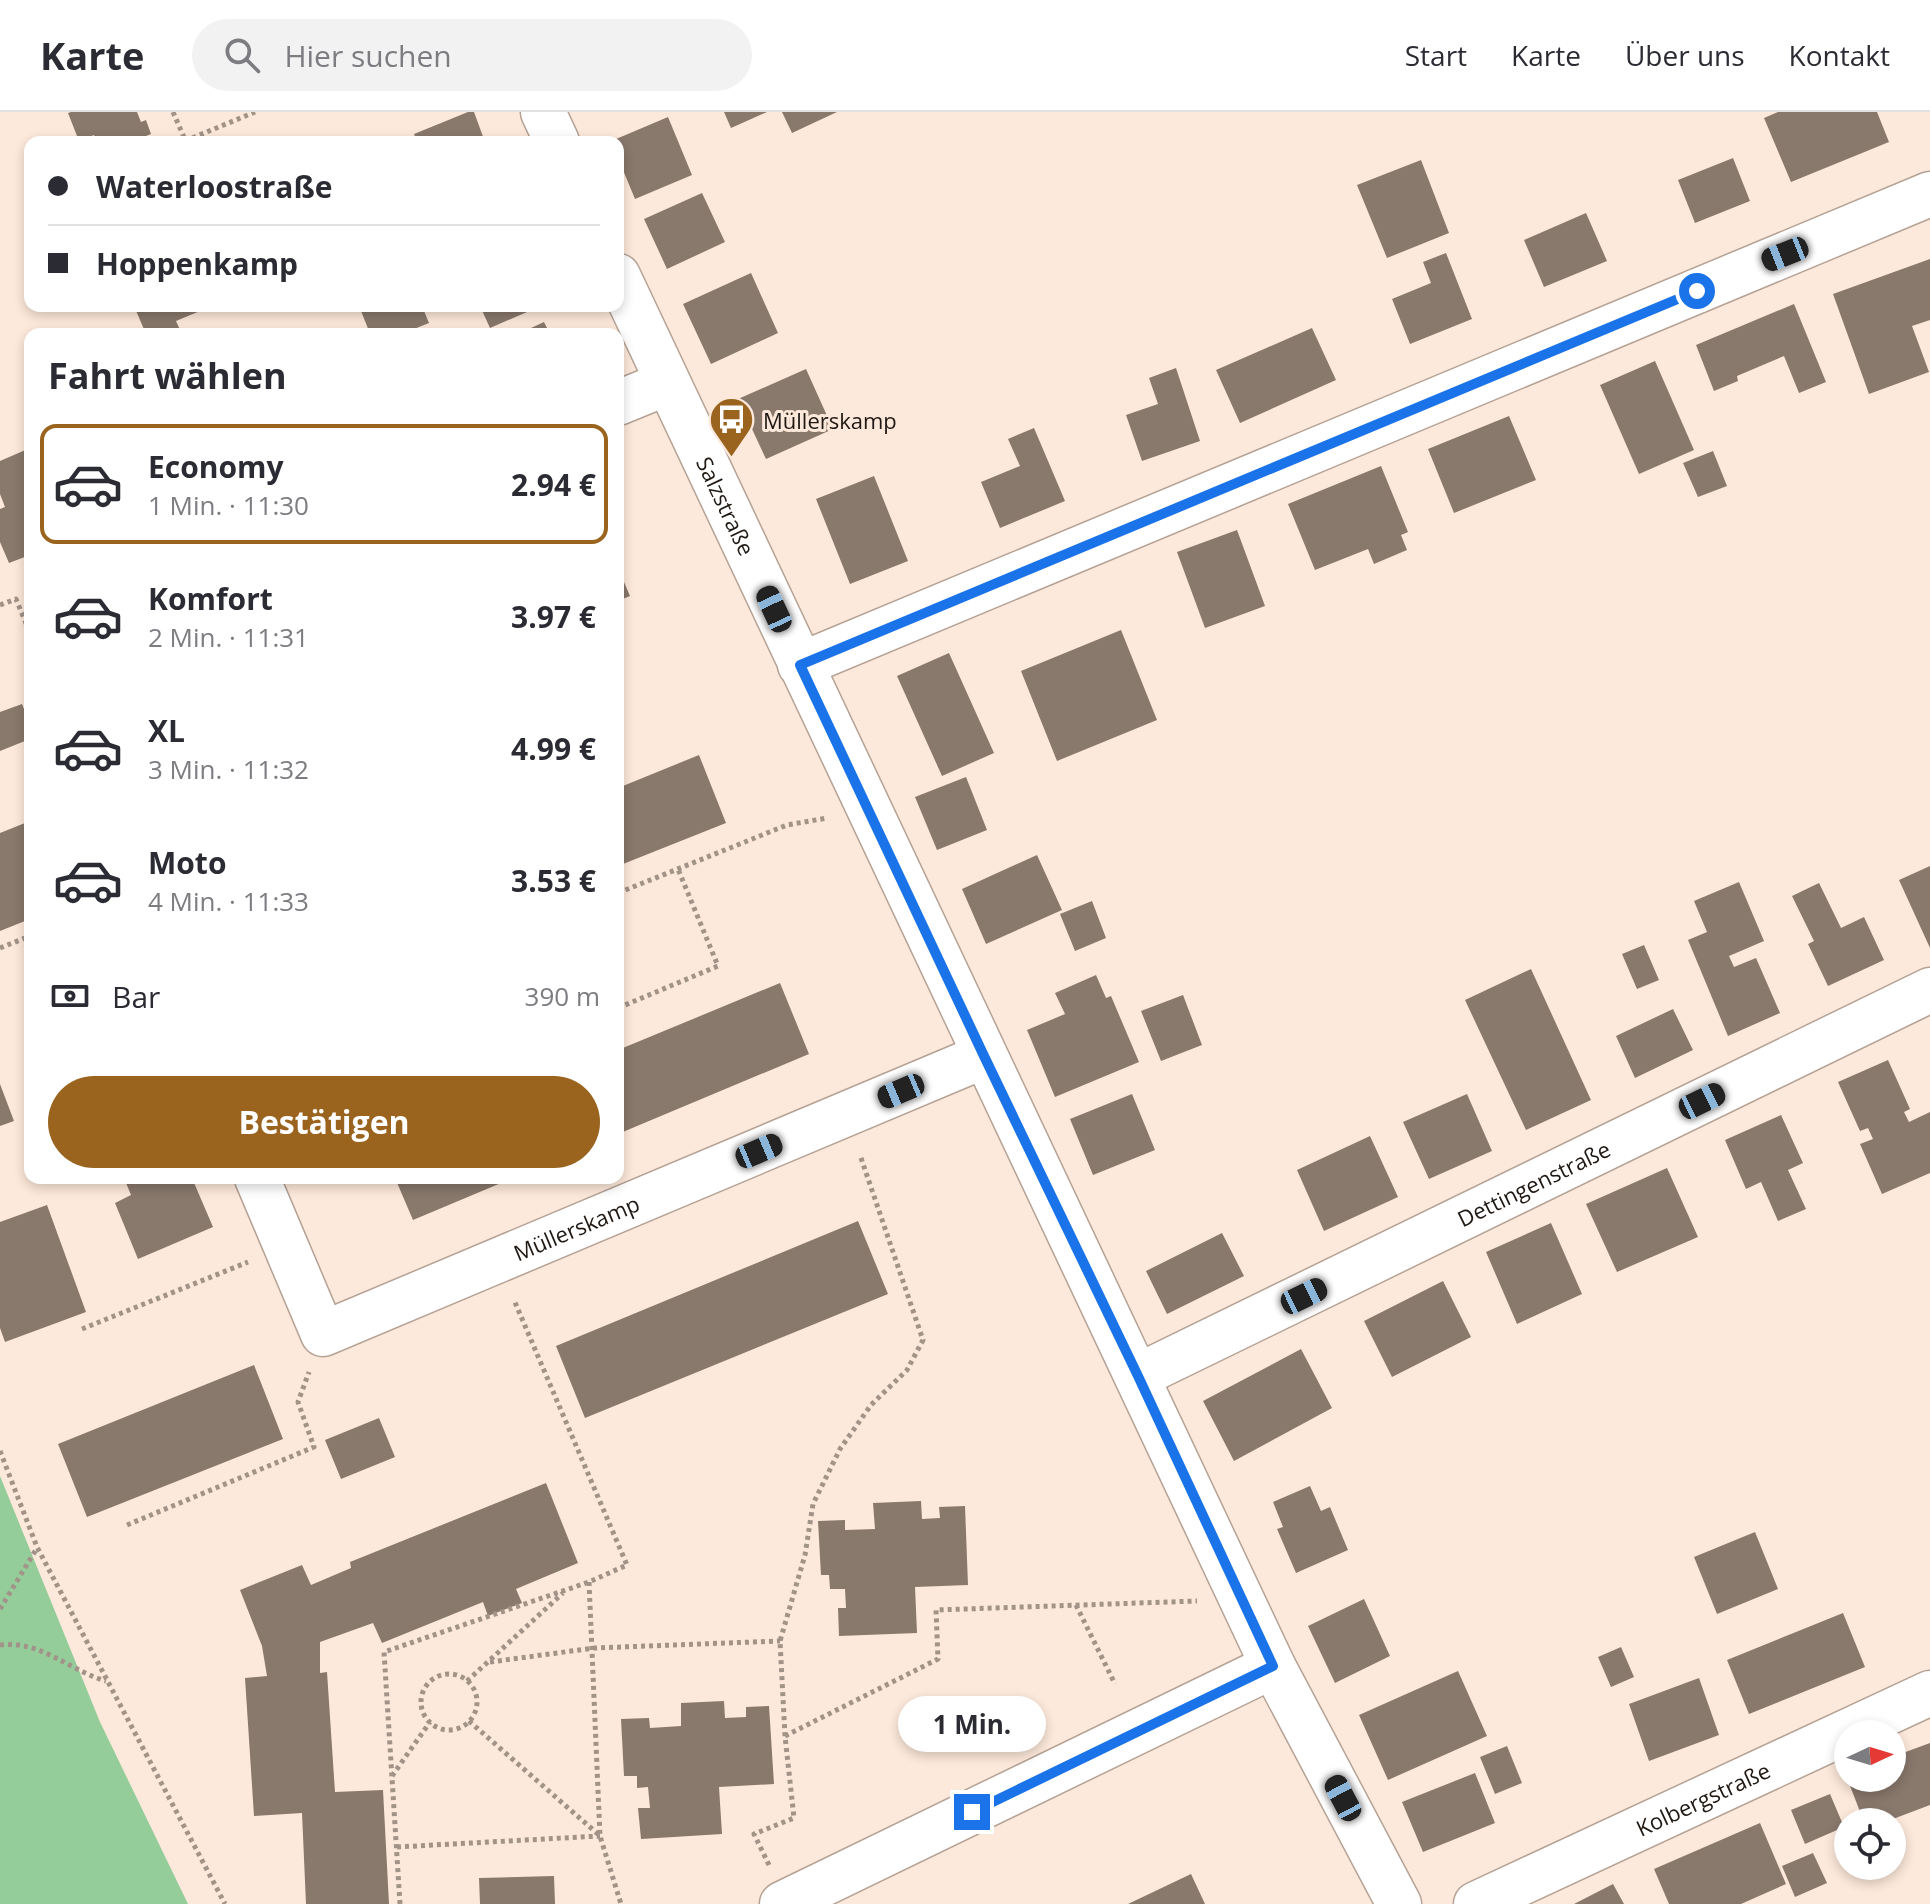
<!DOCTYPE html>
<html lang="de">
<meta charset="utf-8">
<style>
body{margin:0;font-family:"Open Sans",sans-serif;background:#f2f2f3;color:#2b2b33;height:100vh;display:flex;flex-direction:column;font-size:30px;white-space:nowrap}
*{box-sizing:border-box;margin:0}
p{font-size:26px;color:#7c7c81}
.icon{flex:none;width:44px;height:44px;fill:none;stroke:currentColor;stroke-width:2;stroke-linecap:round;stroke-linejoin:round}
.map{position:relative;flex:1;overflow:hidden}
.panel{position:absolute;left:24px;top:216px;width:600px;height:856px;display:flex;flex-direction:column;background:#fff;border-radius:16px;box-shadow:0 4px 12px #0003}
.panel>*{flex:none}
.banner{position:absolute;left:24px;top:24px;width:600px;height:176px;border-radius:16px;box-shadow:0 4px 12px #0003;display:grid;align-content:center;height:176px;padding:0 24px;background:#fff}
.needle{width:52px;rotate:86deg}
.tools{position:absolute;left:1834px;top:1608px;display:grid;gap:16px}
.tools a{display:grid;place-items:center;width:72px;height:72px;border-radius:50%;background:#fff;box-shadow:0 4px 12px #0003;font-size:40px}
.end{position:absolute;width:36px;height:36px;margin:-18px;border:10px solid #1a73e8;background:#fff;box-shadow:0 0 0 4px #fff}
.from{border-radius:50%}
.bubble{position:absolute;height:56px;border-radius:28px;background:#fff;box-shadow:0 4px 12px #0003;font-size:26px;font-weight:700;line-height:56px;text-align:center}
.car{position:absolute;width:24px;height:48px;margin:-24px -12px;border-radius:10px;box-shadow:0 0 6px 2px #0007;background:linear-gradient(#222 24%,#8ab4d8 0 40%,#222 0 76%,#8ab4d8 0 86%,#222 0)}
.banner b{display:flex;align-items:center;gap:28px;height:76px;font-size:30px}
.banner b+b{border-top:2px solid #e1e1e2}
.banner i{width:20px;height:20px;background:#2b2b33}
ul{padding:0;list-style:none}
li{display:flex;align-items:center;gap:24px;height:120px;margin:0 16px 12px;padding:0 8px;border:4px solid transparent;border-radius:16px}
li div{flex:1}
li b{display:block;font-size:30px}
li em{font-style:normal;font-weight:700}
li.on{border-color:#9a631e}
li>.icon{width:72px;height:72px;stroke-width:1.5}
h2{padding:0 24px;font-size:36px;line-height:96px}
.pay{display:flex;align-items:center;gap:20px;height:88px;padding:0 24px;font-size:30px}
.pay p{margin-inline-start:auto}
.primary-button{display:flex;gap:16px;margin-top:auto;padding:16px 24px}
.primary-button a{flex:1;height:92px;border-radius:48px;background:#9a631e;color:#fff;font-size:32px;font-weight:700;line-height:92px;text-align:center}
header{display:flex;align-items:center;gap:48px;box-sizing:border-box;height:112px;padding:0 40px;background:#fff;border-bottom:2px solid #e1e1e2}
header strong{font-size:38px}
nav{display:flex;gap:44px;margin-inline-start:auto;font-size:28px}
.search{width:560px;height:72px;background:#f2f2f3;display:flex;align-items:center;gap:20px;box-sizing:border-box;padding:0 28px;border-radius:44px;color:#7c7c81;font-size:30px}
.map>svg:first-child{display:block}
</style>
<header>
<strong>Karte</strong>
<div class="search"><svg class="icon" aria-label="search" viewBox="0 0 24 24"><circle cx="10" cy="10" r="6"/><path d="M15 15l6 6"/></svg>Hier suchen</div>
<nav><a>Start</a><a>Karte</a><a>Über uns</a><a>Kontakt</a></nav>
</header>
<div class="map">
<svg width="1930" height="1792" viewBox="0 0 1930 1792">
<rect width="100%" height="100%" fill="#fde9db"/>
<path fill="#95cd9a" d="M0,1364L100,1610L188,1792H0Z"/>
<path fill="#89786c" d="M71,0H137L141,10L146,8L151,22L131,30H96L94,23L79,29L68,1Z
M468,0H474L485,30H417L414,22Z
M724,0H767L731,16Z
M782,0H837L792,21Z
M1778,0H1877L1889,30L1791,70L1764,6Z
M668,5L692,63L635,87L618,46V30H609Z
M1733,46L1750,89L1695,111L1678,68Z
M1421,48L1449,121L1387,146L1357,73Z
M702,81L725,130L667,157L644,107Z
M1586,101L1607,149L1544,175L1524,128Z
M1446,141L1472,207L1410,232L1392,187L1431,171L1423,150Z
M1930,147V208L1912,214L1929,260L1869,282L1833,182Z
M751,161L778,221L711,252L683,192Z
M1794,192L1826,270L1799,281L1784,244L1737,264L1738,269L1714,279L1696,233Z
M134,194H212L176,209L182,222H146Z
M359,194H422L429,211L414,217L416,222H360L369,219Z
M480,194H541L490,216Z
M544,210L550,222H518Z
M1312,216L1336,268L1240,311L1216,258Z
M1655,249L1694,338L1639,362L1600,273Z
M1176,256L1200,329L1142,349L1126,303L1158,292L1149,266Z
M806,257L833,317L766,347L738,287Z
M1509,304L1536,368L1454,401L1428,337Z
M1034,316L1065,389L1000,416L981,370L1020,354L1008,327Z
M30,336V443L9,451L0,430V397L5,395L0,382V349Z
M1713,339L1727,374L1698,385L1683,351Z
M1381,354L1408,420L1401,423L1407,438L1374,452L1368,437L1315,458L1288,392Z
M874,364L908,449L850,472L816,387Z
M1237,418L1265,494L1205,516L1177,440Z
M618,456L630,484L618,489Z
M1121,518L1157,608L1057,649L1021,559Z
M949,541L994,641L942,664L897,564Z
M22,592L30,612V627L0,639V600Z
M699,643L726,711L618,754V676Z
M966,665L987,718L937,738L915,685Z
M30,709V807L0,819V721Z
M1037,743L1062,798L986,832L962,777Z
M1930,754V836L1899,768Z
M1739,770L1764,829L1729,844L1734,855L1756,846L1780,901L1728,924L1688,828L1707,820L1694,789Z
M1819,771L1841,816L1864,805L1884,848L1828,874L1808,832L1814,829L1792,784Z
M1092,789L1106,826L1075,839L1060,802Z
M1644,833L1659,868L1637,877L1622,842Z
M1531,857L1591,988L1526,1018L1465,888Z
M1096,863L1106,886L1111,884L1139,950L1055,985L1027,918L1065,902L1055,881Z
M780,871L809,942L618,1022V938Z
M1183,883L1202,933L1161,949L1141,899Z
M1673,897L1693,938L1635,966L1616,924Z
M1888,948L1910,997L1904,1000L1909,1010L1930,1000V1061L1882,1082L1860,1032L1873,1027L1868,1016L1860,1019L1838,970Z
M0,972L14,1009L0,1014Z
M1132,982L1155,1038L1093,1063L1070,1007Z
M1467,982L1492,1039L1429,1067L1403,1010Z
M1781,1003L1803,1051L1788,1058L1806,1097L1778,1109L1761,1070L1746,1077L1725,1028Z
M1370,1024L1398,1085L1324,1119L1297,1058Z
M1667,1056L1698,1125L1617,1160L1586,1092Z
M124,1066H192L213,1115L138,1147L115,1091L131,1083Z
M395,1066H513L413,1108Z
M47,1093L86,1200L5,1230L0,1216V1110Z
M858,1109L888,1182L585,1306L556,1234Z
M1551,1111L1582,1182L1517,1212L1486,1140Z
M1222,1121L1244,1164L1167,1202L1146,1159Z
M1443,1169L1471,1225L1392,1265L1364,1209Z
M1301,1237L1332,1296L1234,1349L1203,1289Z
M254,1253L283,1327L87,1405L58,1332Z
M379,1306L395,1345L341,1367L325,1328Z
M546,1371L578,1451L516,1477L522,1491L488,1504L483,1490L382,1531L373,1511L320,1530V1561L327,1560L335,1680L383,1678L389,1792H306L302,1701L254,1704L245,1566L267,1564L262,1534L240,1478L302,1453L311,1473L351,1456L350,1450Z
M1310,1374L1321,1399L1330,1395L1348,1438L1296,1461L1277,1417L1283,1415L1273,1390Z
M921,1389L922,1407L940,1406L939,1395L965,1394L968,1473L915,1475L917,1521L839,1524L838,1496H846L845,1477H830L829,1463H821L818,1409L845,1408V1418L875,1417L873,1391Z
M1755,1420L1778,1477L1717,1502L1694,1445Z
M1364,1487L1390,1544L1335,1571L1308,1514Z
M1843,1501L1865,1555L1749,1602L1727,1548Z
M1621,1535L1634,1565L1611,1575L1598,1545Z
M1458,1559L1487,1624L1388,1668L1359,1603Z
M1699,1566L1719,1623L1649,1649L1629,1592Z
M724,1589L725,1606L746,1605V1595L769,1594L774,1672L719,1675L722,1722L641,1727L638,1696H650L648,1675L637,1676V1664H624L621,1607L649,1606L650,1616L681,1614V1591Z
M1930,1631V1693L1885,1710H1864L1847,1666H1892V1645Z
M1507,1634L1522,1671L1495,1682L1480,1645Z
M1475,1661L1495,1711L1423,1740L1402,1690Z
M1830,1682L1844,1715L1805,1732L1791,1698Z
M1760,1711L1786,1772L1741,1792H1669L1654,1757Z
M1813,1741L1827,1771L1795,1785L1782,1754Z
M1191,1762L1205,1792H1128Z
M554,1764L555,1792H480L479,1766Z
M1613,1772L1624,1792H1574Z"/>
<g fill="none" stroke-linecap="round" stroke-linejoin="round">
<defs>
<g id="minor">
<path d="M543,0L557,30"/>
<path id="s1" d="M618,164L1273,1554L1399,1792"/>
<path d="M618,291L667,271"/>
<path d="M800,553L1930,82"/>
<path id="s2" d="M257,1066L323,1222L984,944"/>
<path id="s3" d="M1138,1264L1930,878"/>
<path d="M782,1792L1273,1554"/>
<path id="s4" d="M1476,1792L1930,1581"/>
</g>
</defs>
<use href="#minor" stroke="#b5a295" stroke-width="47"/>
<path stroke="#a29389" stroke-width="5" stroke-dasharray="4 4" stroke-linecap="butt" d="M173,0L186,30
M185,29L255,0
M0,493L16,487L30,521
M618,781L787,713L827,706
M0,836L30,824
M618,896L718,854L678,757
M82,1217L248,1150
M0,1339L37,1435L225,1792
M127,1413L314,1335L298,1290L309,1260
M589,1470L600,1724L621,1792
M1076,1493L1115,1572
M0,1497L37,1436
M0,1533C41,1528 70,1559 106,1569
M490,1550L594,1536L780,1529
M421 1590a28 28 0 1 1 56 0a28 28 0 1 1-56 0Z
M467,1569L563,1481
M469,1609L599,1723
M785,1624L938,1547L936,1498L1197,1489
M392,1664L430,1610
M397,1735L600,1724
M769,1753L754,1722L794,1706L785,1624L780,1529L805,1443L813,1392L840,1337L871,1293L907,1258L923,1228L860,1043
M400,1792L384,1540L589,1470L627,1453L514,1188"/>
<use href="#minor" stroke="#fff" stroke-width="44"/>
</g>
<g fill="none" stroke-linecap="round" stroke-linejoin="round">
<path stroke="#1a73e8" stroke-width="10" d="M972,1700L1273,1554L1138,1264L984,944L800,553L1697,179"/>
</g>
<defs>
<symbol id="bus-pin" viewBox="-11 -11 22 30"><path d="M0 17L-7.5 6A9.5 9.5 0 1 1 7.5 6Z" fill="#9a631e" stroke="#fde9db"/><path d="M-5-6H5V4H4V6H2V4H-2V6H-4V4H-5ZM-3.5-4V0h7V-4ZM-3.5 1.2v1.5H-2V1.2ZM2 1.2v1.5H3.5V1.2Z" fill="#fff"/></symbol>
</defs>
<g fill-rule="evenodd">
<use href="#bus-pin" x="706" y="282" width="51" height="69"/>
</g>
<g text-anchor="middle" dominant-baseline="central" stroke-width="6" stroke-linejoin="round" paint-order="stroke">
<g font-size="22" fill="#1f1813" stroke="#fde9db" text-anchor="start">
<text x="763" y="308">Müllerskamp</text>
</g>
<g font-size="22" fill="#1f1813" stroke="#fde9db">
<text stroke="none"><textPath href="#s1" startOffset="254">Salzstraße</textPath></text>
<text stroke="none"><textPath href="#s3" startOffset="440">Dettingenstraße</textPath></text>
<text stroke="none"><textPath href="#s2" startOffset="444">Müllerskamp</textPath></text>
<text stroke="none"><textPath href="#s4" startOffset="250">Kolbergstraße</textPath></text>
</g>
</g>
</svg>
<div class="tools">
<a><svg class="needle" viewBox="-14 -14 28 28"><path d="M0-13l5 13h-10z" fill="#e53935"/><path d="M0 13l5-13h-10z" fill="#7c7c81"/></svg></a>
<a><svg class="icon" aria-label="locate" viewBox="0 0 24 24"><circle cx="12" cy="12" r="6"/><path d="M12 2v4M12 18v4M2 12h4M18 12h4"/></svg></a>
</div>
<i class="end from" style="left:1697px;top:179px"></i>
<i class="end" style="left:972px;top:1700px"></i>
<div class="bubble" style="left:898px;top:1584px;width:148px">1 Min.</div>
<i class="car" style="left:1785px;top:142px;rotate:248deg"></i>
<i class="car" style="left:774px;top:497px;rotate:335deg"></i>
<i class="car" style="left:901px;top:979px;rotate:247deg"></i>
<i class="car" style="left:1702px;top:989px;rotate:64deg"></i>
<i class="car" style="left:759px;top:1039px;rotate:67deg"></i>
<i class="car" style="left:1304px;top:1184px;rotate:64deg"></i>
<i class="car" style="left:1343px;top:1686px;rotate:332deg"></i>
<div class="banner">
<b><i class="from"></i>Waterloostraße</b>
<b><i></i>Hoppenkamp</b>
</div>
<section class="panel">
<h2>Fahrt wählen</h2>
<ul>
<li class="on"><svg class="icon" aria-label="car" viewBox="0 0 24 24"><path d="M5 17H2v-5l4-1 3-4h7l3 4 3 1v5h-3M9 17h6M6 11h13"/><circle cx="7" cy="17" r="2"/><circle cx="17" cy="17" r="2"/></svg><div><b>Economy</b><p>1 Min. · 11:30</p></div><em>2.94 €</em></li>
<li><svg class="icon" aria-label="car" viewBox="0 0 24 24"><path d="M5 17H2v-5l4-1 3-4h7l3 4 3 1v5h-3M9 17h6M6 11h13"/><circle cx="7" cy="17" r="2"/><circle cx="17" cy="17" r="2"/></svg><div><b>Komfort</b><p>2 Min. · 11:31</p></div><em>3.97 €</em></li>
<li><svg class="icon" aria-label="car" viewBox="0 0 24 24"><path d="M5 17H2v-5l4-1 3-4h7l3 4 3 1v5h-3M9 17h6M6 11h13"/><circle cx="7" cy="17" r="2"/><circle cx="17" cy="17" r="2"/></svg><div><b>XL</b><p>3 Min. · 11:32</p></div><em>4.99 €</em></li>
<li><svg class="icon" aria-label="car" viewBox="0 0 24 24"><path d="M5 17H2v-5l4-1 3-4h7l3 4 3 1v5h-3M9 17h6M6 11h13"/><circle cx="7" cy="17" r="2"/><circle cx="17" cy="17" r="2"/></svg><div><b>Moto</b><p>4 Min. · 11:33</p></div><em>3.53 €</em></li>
</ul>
<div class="pay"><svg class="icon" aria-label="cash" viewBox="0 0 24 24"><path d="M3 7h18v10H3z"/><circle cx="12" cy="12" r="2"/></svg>Bar<p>390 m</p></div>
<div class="primary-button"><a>Bestätigen</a></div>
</section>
</div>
